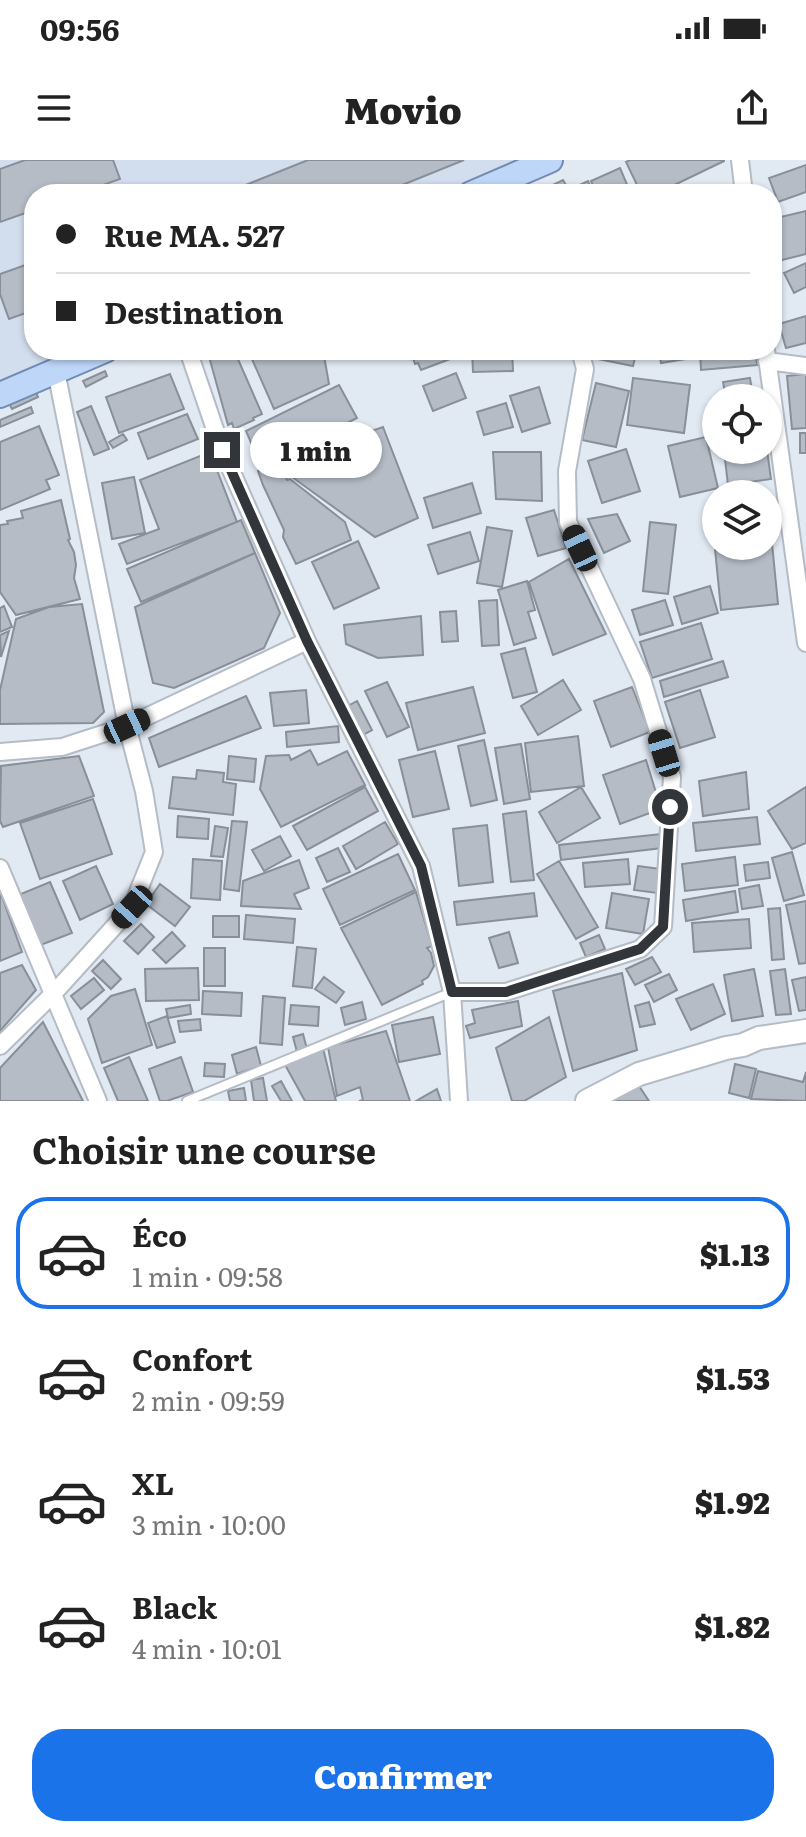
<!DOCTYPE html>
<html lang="fr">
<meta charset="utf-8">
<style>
body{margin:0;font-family:Literata,serif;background:#f6f6f6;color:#222;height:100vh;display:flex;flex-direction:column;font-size:30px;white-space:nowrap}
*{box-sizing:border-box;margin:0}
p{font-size:26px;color:#767676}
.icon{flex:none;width:44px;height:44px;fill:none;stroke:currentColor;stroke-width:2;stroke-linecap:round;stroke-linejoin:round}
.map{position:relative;height:941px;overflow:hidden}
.side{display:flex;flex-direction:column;background:#fff;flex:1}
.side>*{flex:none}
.banner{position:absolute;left:24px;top:24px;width:758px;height:176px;border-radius:32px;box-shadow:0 2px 6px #0004;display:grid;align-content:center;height:176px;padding:0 32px;background:#fff}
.controls{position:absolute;left:702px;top:224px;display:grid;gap:16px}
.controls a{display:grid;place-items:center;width:80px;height:80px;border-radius:50%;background:#fff;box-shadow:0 2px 6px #0004;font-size:40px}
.end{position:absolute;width:36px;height:36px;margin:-18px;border:10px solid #323539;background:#fff;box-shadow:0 0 0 4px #fff}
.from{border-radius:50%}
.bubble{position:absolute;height:56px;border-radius:28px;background:#fff;box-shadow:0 2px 6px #0004;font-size:26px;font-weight:800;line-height:56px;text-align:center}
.car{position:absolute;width:24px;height:48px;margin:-24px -12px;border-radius:10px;box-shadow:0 0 6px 2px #0007;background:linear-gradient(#222 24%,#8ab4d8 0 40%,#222 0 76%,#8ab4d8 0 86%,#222 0)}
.banner b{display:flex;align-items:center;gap:28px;height:76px;font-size:30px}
.banner b+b{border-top:2px solid #e0e0e0}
.banner i{width:20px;height:20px;background:#222}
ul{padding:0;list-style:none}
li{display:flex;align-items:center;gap:24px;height:112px;margin:0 16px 12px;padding:0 16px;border:4px solid transparent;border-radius:32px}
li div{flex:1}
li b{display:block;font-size:30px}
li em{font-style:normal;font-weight:800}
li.current{border-color:#1a73e8}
li>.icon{width:72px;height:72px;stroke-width:1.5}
h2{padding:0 32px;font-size:36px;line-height:96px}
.primary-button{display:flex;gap:16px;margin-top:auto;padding:16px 32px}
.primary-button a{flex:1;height:92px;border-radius:32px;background:#1a73e8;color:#fff;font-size:32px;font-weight:800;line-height:92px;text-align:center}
.status{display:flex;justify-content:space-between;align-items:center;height:56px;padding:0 40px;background:#fff;direction:ltr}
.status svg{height:22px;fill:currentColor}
header{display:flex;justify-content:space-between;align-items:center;height:104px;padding:0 32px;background:#fff;font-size:36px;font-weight:800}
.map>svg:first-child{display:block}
</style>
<div class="status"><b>09:56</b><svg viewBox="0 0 49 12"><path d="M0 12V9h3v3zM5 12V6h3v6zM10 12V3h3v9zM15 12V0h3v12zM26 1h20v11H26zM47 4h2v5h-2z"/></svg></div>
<header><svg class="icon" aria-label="menu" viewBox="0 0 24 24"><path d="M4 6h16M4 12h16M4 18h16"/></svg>Movio<svg class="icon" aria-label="share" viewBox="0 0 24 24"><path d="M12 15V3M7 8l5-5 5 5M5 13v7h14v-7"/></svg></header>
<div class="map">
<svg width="806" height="941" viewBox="0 0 806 941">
<rect width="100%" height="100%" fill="#e1e9f3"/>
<path fill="#d2dded" d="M0,0H537L458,34H34V190H96L0,232Z"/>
<path fill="#b5bcc6" stroke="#888f98" stroke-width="2" d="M25,0H113L120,19L78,34H34V50L0,62V9Z
M308,0H464L380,34H223Z
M630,0H724V1L668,28L671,34H636L634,29L638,27L626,2Z
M806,5V32L778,42L769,18Z
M620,8L631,34H597L591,21Z
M563,20L569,30L588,21L594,34H534Z
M806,51V94L778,101L772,76V59Z
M34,102V150L9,159L0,134V114Z
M806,103V127L794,133L784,113Z
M806,156V183L786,188L779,164Z
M126,190H149L130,199Z
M213,190H234L262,254L253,258L254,260L234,269L232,263L228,265L208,193Z
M248,190H323L329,224L274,249Z
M408,190H449L450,199L421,210L418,203L415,204L413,198L412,199Z
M472,190H512L513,211L473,212Z
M590,190H637L633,206L588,197Z
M659,190H693L691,198L661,203Z
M700,190H755L757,205L701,210Z
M105,211L107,216L86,227L83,221Z
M456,213L466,238L433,251L423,226Z
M170,214L184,249L119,273L106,237Z
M806,214V268L792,269L787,216Z
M633,218L690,225L684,273L627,265Z
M750,218L753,238H726L723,222Z
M596,223L629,231L616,287L582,280Z
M339,225L357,258L261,306L246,271Z
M539,227L550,263L522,272L510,236Z
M34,228L38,237L12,249L7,240Z
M506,243L513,267L484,275L477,252Z
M91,246L109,289L94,295L77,252Z
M31,247L33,253L0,267V260Z
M187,254L198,279L148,299L138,273Z
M39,266L59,315L46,320L50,329L0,350V282Z
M383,267L418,358L375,377L292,317L290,299Z
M800,273H806V293H800Z
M123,274L127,280L113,288L109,282Z
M706,277L718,328L680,337L668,286Z
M626,289L640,331L602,343L588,301Z
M724,290H767L771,319L728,325Z
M210,292L237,362L127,404L119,384L159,369L140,320Z
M493,292H541L542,341L496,339Z
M280,305L287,320L290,319L345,362L351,380L296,404L283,377L284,370L263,325L258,311Z
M134,317L145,373L112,379L102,323Z
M472,323L481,353L433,368L424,338Z
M61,340L70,379L68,380L74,392L76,405L74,418L80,439L16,455L0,432V365L8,364L7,361L23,358L21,351Z
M768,343L778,444L721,450L711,348H716V386H768Z
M554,350L566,388L538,396L526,358Z
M617,354L630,381L604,393L588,359Z
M241,360L255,393L141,442L127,409Z
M650,362L676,365L668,434L643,431Z
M487,367L512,371L502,427L477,423Z
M470,372L479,401L438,414L428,385Z
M358,381L379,428L334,449L312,402Z
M255,393L280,453L264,488L174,528L153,523L135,447Z
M569,399L606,474L553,495L529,422Z
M527,421L535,450L528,452L536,478L514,485L498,430Z
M710,426L718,453L682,464L674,437Z
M497,440L499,485L482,486L479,441Z
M665,440L673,465L640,475L632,450Z
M82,444L104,552L93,563L0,564V530L16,459L49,447Z
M4,446L12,467L0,472V448Z
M456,451L458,481L442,482L440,452Z
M421,456L423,495L378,498L346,484L344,465Z
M701,463L712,499L652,518L640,482Z
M9,471L1,497L0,475Z
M525,488L537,532L513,538L501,494Z
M723,501L728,517L664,537L660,521Z
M563,520L581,550L538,575L521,546Z
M387,522L409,567L387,577L365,531Z
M473,527L485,573L418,590L406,543Z
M632,527L650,572L611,587L594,541Z
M306,530L309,563L274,566L270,533Z
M700,530L715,577L680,588L665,542Z
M246,536L261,568L159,607L149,578Z
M357,541L372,570L363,575L348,546Z
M338,566L339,582L287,587L286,572Z
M578,576L584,626L531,632L525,583Z
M484,580L497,640L471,646L458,586Z
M521,584L530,639L504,644L495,588Z
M310,590L318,605L347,591L365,625L281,667L260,629L266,596L289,595L291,600Z
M435,591L449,649L413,657L399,600Z
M79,596L94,636L3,667L0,661L1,606Z
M229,596L256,599L254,622L227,619Z
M646,600L661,649L620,664L603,615Z
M197,610L224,613L223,622L236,624L233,655L169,648L173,617L196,619Z
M746,612L749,649L703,656L699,621Z
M365,627L378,651L307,690L293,666Z
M581,627L600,658L557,683L539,652Z
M806,627V683L792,689L768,651Z
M93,639L112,694L40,719L20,663Z
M526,651L534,720L511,722L503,654Z
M178,656L209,659L208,679L177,677Z
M757,657L760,684L696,691L693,663Z
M232,661L247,662L239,731L224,729Z
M385,662L398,684L356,709L343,686Z
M487,665L493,722L459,726L453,669Z
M215,666L228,668L223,697L211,696Z
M661,674L662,688L561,700L559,685Z
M280,676L291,696L264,711L252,690Z
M338,688L350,712L327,722L316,698Z
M792,692L804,735L784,741L772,698Z
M398,694L415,730L340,765L323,729Z
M735,697L738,725L685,731L682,704Z
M193,699L222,701L220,740L191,738Z
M628,699L630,724L585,727L583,703Z
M299,700L309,728L294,734L301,749L241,746L243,721Z
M559,701L598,767L576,779L537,714Z
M768,702L770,718L746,721L744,705Z
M96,706L113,744L80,760L63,721Z
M638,706L661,709L657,733L634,730Z
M50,722L72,773L38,786L16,736Z
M160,724L190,747L175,766L146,744Z
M759,725L763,746L742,749L739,729Z
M735,731L738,752L686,761L683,740Z
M416,732L432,786L427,788L431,793L434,806L428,817L422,821L423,824L382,845L341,768Z
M534,733L537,756L457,765L454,742Z
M612,733L649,739L643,774L606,768Z
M1,734L22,792L0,801V734Z
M806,741V803L799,804L786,745Z
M780,748L784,799L772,800L768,749Z
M246,755L295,759L293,783L244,779Z
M213,756H239V777H213Z
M749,759L751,788L694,792L692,763Z
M141,764L154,777L138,794L124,781Z
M172,772L185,786L166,803L153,790Z
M509,772L518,803L499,808L489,778Z
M599,775L605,789L586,797L580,783Z
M297,787L316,789L312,828L293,826Z
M204,788H225V826H204Z
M652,797L661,812L635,825L626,809Z
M103,800L121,819L111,829L92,811Z
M22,805L36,830L0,871V813Z
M198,808L199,840L146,841L145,809Z
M754,809L763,856L732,861L724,815Z
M785,809L791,854L776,855L770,811Z
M622,813L637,890L573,911L553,831Z
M669,814L677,830L654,842L645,825Z
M324,817L344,832L336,843L315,829Z
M806,817V850L799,851L792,820Z
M94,818L104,830L81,849L71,836Z
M713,824L725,854L691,870L676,839Z
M135,829L152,885L102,903L88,859L111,836Z
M203,831L242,833L241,856L202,854Z
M263,836L285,838L282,885L260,883Z
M518,841L522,866L470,878L466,866L475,863L472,850Z
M362,842L366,859L345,865L341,848Z
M649,842L655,864L640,867L635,846Z
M190,845L191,854L168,858L166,849Z
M291,845L319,847L318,866L289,864Z
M167,856L175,882L157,888L148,863Z
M433,857L440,894L399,902L392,865Z
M549,857L566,917L524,941H512L496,888Z
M200,859L201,870L180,872L178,861Z
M43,862L83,941H0V908Z
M386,871L410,941H359L363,940L360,927L337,936L328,887Z
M303,874L307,889L297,892L293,877Z
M256,887L261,906L237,914L232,895Z
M323,888L336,941H305L284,903Z
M129,897L148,941H118L104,908Z
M181,897L193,932L167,941H160L149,909Z
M205,903L225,904L224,917L204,916Z
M735,904L756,909L749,938L729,933Z
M758,911L803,922L806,912V941L751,939Z
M263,918L267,941H254L251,920Z
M635,920L649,941H604Z
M281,921L292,941H281L272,926Z
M244,928L246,941H230L228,931Z
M437,929L441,941H416Z"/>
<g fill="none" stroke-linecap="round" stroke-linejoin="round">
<defs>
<path id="lane" d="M187,941L452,832"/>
<path id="street" d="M740,0L744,34
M188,190L222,290L307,481L421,706L452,832L459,941
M766,190L806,483
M767,201L806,206
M0,592L62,587L127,566L307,481
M0,708L98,941
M452,832H506L640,789L663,767L672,617L642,519L568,362L567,311L585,209L580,190
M0,886L54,833L132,747L154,692L144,631L127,566L56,211"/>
<path id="secondary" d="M587,941L639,914L726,888L743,885L759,878L806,871"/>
<path id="primary" d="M471,34L550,0
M0,235L105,190"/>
</defs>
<use href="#lane" stroke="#b5bcc5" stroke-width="12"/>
<use href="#street" stroke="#b5bcc5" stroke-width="20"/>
<use href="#secondary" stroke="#b5bcc5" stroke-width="26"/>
<use href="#primary" stroke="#718cb3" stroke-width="28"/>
<use href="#lane" stroke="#fff" stroke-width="8"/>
<use href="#street" stroke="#fff" stroke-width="16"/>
<use href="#secondary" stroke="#fff" stroke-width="22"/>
<use href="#primary" stroke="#bed6f8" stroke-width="24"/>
</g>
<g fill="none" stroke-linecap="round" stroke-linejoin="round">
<path stroke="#323539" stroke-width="10" d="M222,290L307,481L421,706L452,832H506L640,789L663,767L670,647"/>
</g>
</svg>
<div class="controls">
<a><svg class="icon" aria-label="locate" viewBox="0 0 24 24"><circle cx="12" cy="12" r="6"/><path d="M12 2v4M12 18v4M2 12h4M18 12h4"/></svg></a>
<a><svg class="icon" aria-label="layers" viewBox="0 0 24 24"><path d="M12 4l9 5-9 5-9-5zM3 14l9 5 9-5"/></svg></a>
</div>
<i class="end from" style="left:670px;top:647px"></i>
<i class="end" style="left:222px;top:290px"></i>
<div class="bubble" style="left:250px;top:262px;width:132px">1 min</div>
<i class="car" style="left:580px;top:388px;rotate:335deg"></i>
<i class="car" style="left:127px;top:566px;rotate:65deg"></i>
<i class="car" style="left:664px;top:593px;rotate:343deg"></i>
<i class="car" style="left:132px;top:747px;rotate:222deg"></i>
<div class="banner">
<b><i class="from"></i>Rue MA. 527</b>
<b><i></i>Destination</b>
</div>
</div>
<section class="side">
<h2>Choisir une course</h2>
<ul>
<li class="current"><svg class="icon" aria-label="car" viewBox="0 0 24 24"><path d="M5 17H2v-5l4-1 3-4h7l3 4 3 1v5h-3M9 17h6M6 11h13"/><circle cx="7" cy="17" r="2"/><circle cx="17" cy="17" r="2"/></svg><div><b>Éco</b><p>1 min · 09:58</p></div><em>$1.13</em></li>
<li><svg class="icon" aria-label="car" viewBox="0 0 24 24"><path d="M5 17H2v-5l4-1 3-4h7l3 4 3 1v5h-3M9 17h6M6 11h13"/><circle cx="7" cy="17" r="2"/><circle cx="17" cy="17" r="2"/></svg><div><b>Confort</b><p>2 min · 09:59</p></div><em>$1.53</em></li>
<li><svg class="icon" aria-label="car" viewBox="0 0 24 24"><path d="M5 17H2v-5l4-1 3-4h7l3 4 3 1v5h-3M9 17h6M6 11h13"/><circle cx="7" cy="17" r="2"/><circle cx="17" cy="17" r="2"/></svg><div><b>XL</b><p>3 min · 10:00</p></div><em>$1.92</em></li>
<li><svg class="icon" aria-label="car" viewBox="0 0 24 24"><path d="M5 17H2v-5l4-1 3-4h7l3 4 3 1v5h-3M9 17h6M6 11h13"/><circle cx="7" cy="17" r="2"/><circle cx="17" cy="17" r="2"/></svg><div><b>Black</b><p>4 min · 10:01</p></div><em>$1.82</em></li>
</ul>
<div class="primary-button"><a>Confirmer</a></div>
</section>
